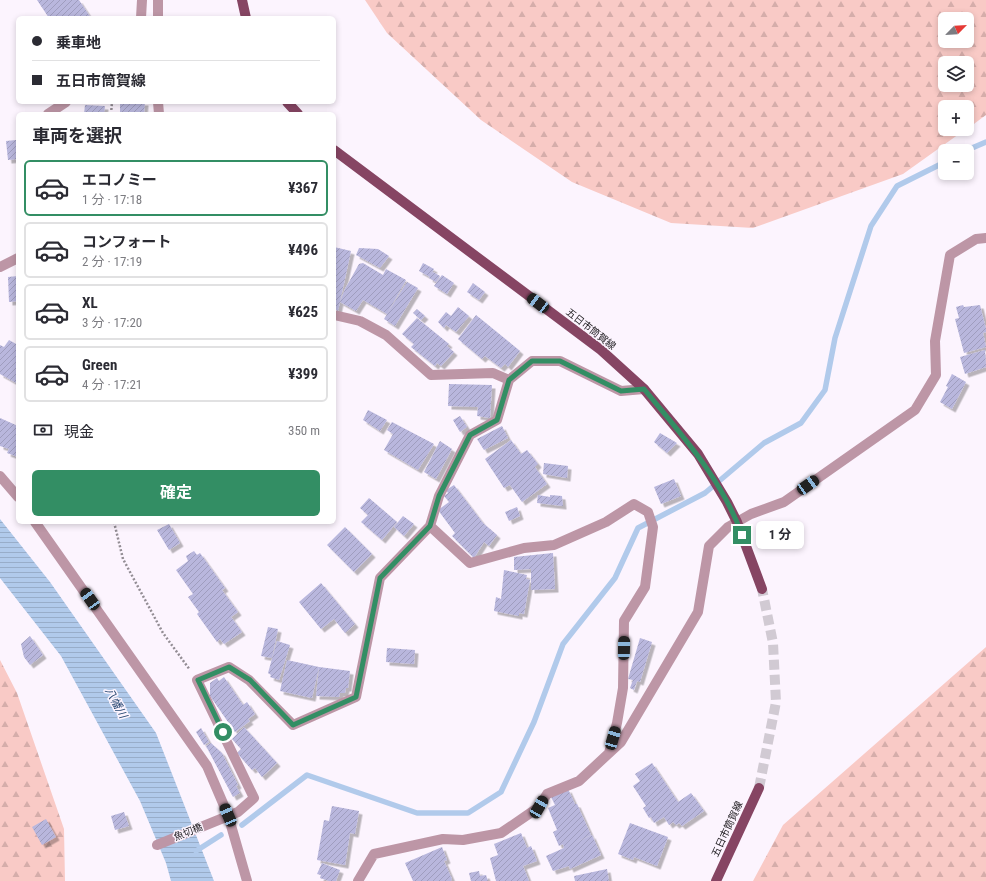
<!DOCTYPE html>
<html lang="ja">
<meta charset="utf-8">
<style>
body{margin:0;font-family:"Roboto Condensed","Noto Sans JP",sans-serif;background:#f2f2f3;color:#2b2b33;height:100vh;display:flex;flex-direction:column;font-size:15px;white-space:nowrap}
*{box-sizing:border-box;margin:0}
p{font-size:13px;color:#7c7c81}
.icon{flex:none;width:22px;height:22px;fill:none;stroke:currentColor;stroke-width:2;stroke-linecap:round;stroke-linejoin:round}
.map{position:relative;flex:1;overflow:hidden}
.side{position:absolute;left:16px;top:112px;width:320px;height:412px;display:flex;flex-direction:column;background:#fff;border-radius:6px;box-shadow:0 2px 6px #0003}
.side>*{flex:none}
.banner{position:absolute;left:16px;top:16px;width:320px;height:88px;border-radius:6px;box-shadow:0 2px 6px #0003;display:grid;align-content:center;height:88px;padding:0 16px;background:#fff}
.needle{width:26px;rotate:66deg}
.buttons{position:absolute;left:938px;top:12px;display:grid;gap:8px}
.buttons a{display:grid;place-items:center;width:36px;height:36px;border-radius:6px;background:#fff;box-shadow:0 2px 6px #0003;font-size:20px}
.end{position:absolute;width:18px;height:18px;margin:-9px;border:5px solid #338e64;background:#fff;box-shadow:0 0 0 2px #fff}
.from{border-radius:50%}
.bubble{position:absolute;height:28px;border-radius:6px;background:#fff;box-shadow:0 2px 6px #0003;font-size:13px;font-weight:700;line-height:28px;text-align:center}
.car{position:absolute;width:12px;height:24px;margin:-12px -6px;border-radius:5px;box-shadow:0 0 3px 1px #0007;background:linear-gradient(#222 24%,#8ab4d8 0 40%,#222 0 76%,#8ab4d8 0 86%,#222 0)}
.banner b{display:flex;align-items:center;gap:14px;height:38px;font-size:15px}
.banner b+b{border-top:1px solid #e1e1e2}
.banner i{width:10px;height:10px;background:#2b2b33}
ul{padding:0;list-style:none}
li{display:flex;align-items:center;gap:12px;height:56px;margin:0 8px 6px;padding:0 8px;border:2px solid #e1e1e2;border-radius:6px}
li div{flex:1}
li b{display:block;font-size:15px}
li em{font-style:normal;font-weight:700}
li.on{border-color:#338e64}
li>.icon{width:36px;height:36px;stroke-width:1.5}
h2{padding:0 16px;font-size:18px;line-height:48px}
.pay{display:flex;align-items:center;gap:10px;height:44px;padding:0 16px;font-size:15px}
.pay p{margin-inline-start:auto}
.action{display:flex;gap:8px;margin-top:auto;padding:8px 16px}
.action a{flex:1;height:46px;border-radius:6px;background:#338e64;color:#fff;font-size:16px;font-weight:700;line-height:46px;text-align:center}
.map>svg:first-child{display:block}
</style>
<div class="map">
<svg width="986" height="881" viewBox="0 0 986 881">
<defs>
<pattern id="forest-firs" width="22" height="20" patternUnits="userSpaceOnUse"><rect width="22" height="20" fill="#f9cac6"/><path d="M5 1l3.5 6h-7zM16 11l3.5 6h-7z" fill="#d5adaa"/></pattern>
<pattern id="water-rules" width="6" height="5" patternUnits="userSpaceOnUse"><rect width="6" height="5" fill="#b1caeb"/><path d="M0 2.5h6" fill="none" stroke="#98adc9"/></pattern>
<pattern id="building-hatch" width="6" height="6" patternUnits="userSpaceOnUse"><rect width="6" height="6" fill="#b9b7dd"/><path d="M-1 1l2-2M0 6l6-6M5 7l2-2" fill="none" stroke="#9f9dbe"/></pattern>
<filter id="shadow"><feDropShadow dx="3.5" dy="3.5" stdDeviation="0" flood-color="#0004"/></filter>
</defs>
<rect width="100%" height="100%" fill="#fcf4fe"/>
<path fill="url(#forest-firs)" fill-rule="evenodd" d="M365,0H986V115L967,129V107H945V129H966L903,174L753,228L671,223L572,182L481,120L387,33ZM945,19H967V41H945ZM945,63H967V85H945Z
M986,647V881H753L783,825Z
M0,660L17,693L64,829L65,881H0Z"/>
<path fill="url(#water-rules)" d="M0,519L50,582L156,733L214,881H171L166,863L140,801L61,656L0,578Z"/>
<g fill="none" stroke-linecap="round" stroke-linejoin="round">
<path stroke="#b1caeb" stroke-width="5.5" d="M965,151L986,142
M242,825L307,775L417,813H468L501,792L534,722L563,644L615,578L638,528L705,493L764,443L801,423L825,390L835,338L871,226L897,186L945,162
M196,851L221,835"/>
</g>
<path fill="url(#building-hatch)" filter="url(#shadow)" d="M37,0H79L91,18H49Z
M120,102H145L144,114H120Z
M85,105L105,106L104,114H84Z
M16,140L18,159L8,160L6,141Z
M334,247L351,251L338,311L334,309Z
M359,248L378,249L389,256L380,268L356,255Z
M363,263L383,275L386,269L406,280L387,314L363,300L356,311L340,302L345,289L359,264Z
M423,263L434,269L430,277L419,271Z
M433,272L440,276L436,282L429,278Z
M442,275L454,283L447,294L434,286Z
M18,276V301L9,302L8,277Z
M407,282L418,288L395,326L384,319Z
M473,283L485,292L479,300L467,292Z
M963,305L964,307L980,305L986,329V332L983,333L986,347L964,353L955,319L959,318L956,307Z
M458,307L469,316L456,332L446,325L444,328L438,322L446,312L451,316Z
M417,309L425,316L421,320L413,313Z
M476,315L520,351L508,367L505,364L501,368L485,356L482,359L458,339Z
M417,318L449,344L447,346L454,352L441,366L437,363L435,366L411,347L414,344L402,334Z
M9,340L18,345V384L0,374V345L4,347Z
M985,350L986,367L965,374L960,357Z
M952,374L966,382L952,409L940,402L948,387L946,386Z
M449,384L492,385L490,418L477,416L478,407L448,406Z
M368,410L387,420L380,431L363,420Z
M460,416L467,427L460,432L453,420Z
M0,418L18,426V457L7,453L9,449L0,446Z
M392,422L434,444L418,470L384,450L393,434L387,430Z
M502,426L508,438L484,450L477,439Z
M660,433L677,443L667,453L654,442Z
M511,440L521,454L527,450L538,464L535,467L547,484L522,502L510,485L504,488L485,459Z
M440,441L452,449L436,479L424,472Z
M544,463L568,466L567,478L543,474Z
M674,479L681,496L661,504L654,487Z
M454,485L483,523L497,535L489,546L484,542L474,558L452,536L455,533L438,510L449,502L444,496L448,493L446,490Z
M538,495L550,497V495L562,496L563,506L537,503Z
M369,498L397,522L382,540L361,522L368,515L360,508Z
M517,507L520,516L509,521L505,512Z
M403,516L414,524L404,536L394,527Z
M169,524L180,543L169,550L157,530Z
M345,527L372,554L354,572L327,545Z
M194,551L197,555L200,553L225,588L222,590L238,612L231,617L242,632L224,644L220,639L217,642L197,614L199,612L188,597L193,594L176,570L188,561L186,556Z
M553,553L555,589L531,590V569L514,570V557Z
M504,570L527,575L526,579L530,580L524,614L519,613V616L494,611L496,597L501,599Z
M321,583L355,624L345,633L334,619L321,629L299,602Z
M268,627L278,629L272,658L261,656Z
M30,636L43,655L30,665L24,657L21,644Z
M640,638L652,642L640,682L637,681L634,690L630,688L633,680L628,679Z
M277,641L290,645L279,680L270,677L271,675L268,673Z
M387,648L415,650L414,664L386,662Z
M287,660L319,667L312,698L280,691Z
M319,667L350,671L348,688H346L345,693H340L339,697L316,696Z
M224,677L243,705L247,702L255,714L248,719L250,721L235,732L210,696V683L217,678L219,681Z
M244,727L277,763L262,777L255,768L252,770L237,753L241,749L232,739Z
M201,728L209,742L204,745L196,732Z
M211,743L222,753L238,785L236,786L240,793L233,797L206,746Z
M652,763L678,802L691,793L704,811L682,826L679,823L676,825L673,822L669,825L664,817L654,823L651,817L649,818L643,808L646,806L633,786L640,781L635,774Z
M568,789L575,804H577L591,835L571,845L592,835L601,855L570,869L569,866L553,871L546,856L564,848L563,844L559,846L553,832L557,830L548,808L555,805L551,797Z
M332,806L359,811L355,834L350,833L345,865L317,860L324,820L329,821Z
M124,812L129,826L115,830L111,816Z
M46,819L56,837L42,845L32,827Z
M630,823L668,837L657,866L634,857L633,860L618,854Z
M521,833L527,848L531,846L537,861L523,866L529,881H496L490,858L498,855L494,844Z
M442,847L447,860L444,861L452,879L451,881H413L405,863Z
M322,863L340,870L336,881H329L320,878L321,875L317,874Z
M607,869L609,881H575L574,876Z
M479,871L480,876L486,875L488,881H471L469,873Z"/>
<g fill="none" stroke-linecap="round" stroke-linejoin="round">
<path stroke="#d1cad3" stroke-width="10" stroke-dasharray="10 5" stroke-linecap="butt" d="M759,788L776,702L773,643L762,589"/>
<path stroke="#938d94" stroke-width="2.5" stroke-dasharray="2 2" stroke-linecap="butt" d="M111,114L112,102
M114,522L123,559L163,633L190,670"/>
<path stroke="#bd96a6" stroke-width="10" d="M141,18L142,0
M158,18V0
M158,102L159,114
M48,114L66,102
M0,267L18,258
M334,315L360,321L386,335L431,375L493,373L509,380
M0,476L18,497
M35,522L207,766L228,815L247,881
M430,526L470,563L524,548L554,545L606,522L634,504L648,512L653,527L645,587L624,621L623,688L617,723L609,753
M157,845L238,812L254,798L197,680L229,667L249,680L293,725L356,697L380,578L430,526L439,496L470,435L497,420L509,380L532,361H560L621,391L644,389
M358,881L374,854L443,839L463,840L501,833L539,807L547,794L579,781L621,742L698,612L709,546L728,527L751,514L784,502L915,410L936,375L935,341L950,255L976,239L986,238"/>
<path stroke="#864563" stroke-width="10" d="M242,0L246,18
M287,102L298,114
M334,150L601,350L644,389L698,454L727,502L737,522L762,589
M716,881L759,788"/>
</g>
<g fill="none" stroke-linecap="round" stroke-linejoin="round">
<path stroke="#338e64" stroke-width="5" d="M223,732L198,680L229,667L250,680L293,725L356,697L380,578L430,526L439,496L470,435L497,420L509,380L532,361H560L621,391L644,389C681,434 722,479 742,535"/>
</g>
<g text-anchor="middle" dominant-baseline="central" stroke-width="3" stroke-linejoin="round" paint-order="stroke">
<g font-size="10" fill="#242125" stroke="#fcf4fe">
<text transform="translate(591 329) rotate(38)">五日市筒賀線</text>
<text transform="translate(727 829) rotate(-65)">五日市筒賀線</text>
<text transform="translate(188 832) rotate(-22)">魚切橋</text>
</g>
<g font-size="11" font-style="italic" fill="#22436e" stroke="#fcf4fe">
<text transform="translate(116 703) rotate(61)">八幡川</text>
</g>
</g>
</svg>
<div class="buttons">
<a><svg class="needle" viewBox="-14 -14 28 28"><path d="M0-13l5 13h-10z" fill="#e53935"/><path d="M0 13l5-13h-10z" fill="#7c7c81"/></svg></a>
<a><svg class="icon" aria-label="layers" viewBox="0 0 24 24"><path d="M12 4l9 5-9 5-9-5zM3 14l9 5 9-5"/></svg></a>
<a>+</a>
<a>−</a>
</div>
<i class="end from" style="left:223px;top:732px"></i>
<i class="end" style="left:742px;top:535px"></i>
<div class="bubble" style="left:756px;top:521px;width:48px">1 分</div>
<i class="car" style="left:538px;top:303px;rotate:307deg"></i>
<i class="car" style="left:808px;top:485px;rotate:55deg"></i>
<i class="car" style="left:90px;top:599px;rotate:325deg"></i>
<i class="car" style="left:624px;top:648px;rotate:1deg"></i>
<i class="car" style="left:613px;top:738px;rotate:16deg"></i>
<i class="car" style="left:539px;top:807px;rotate:30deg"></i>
<i class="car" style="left:228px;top:815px;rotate:337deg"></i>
<div class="banner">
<b><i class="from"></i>乗車地</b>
<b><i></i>五日市筒賀線</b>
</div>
<section class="side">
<h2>車両を選択</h2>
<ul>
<li class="on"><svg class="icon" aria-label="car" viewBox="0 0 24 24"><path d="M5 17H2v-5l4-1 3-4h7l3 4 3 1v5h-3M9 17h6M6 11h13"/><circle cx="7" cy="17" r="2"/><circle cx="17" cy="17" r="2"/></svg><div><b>エコノミー</b><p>1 分 · 17:18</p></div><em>¥367</em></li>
<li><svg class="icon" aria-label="car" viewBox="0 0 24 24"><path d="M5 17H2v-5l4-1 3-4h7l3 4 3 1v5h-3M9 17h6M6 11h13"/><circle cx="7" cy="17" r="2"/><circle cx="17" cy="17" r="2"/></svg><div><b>コンフォート</b><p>2 分 · 17:19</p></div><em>¥496</em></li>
<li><svg class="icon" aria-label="car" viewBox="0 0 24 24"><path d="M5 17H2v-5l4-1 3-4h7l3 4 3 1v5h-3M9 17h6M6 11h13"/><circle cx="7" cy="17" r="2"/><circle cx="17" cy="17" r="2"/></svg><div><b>XL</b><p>3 分 · 17:20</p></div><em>¥625</em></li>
<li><svg class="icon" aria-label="car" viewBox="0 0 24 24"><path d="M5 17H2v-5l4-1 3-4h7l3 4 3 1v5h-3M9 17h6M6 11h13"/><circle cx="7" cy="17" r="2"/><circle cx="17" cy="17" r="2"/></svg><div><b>Green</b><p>4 分 · 17:21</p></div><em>¥399</em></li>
</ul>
<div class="pay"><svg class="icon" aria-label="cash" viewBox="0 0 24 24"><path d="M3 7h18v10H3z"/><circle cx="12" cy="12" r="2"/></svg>現金<p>350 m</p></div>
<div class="action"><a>確定</a></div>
</section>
</div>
